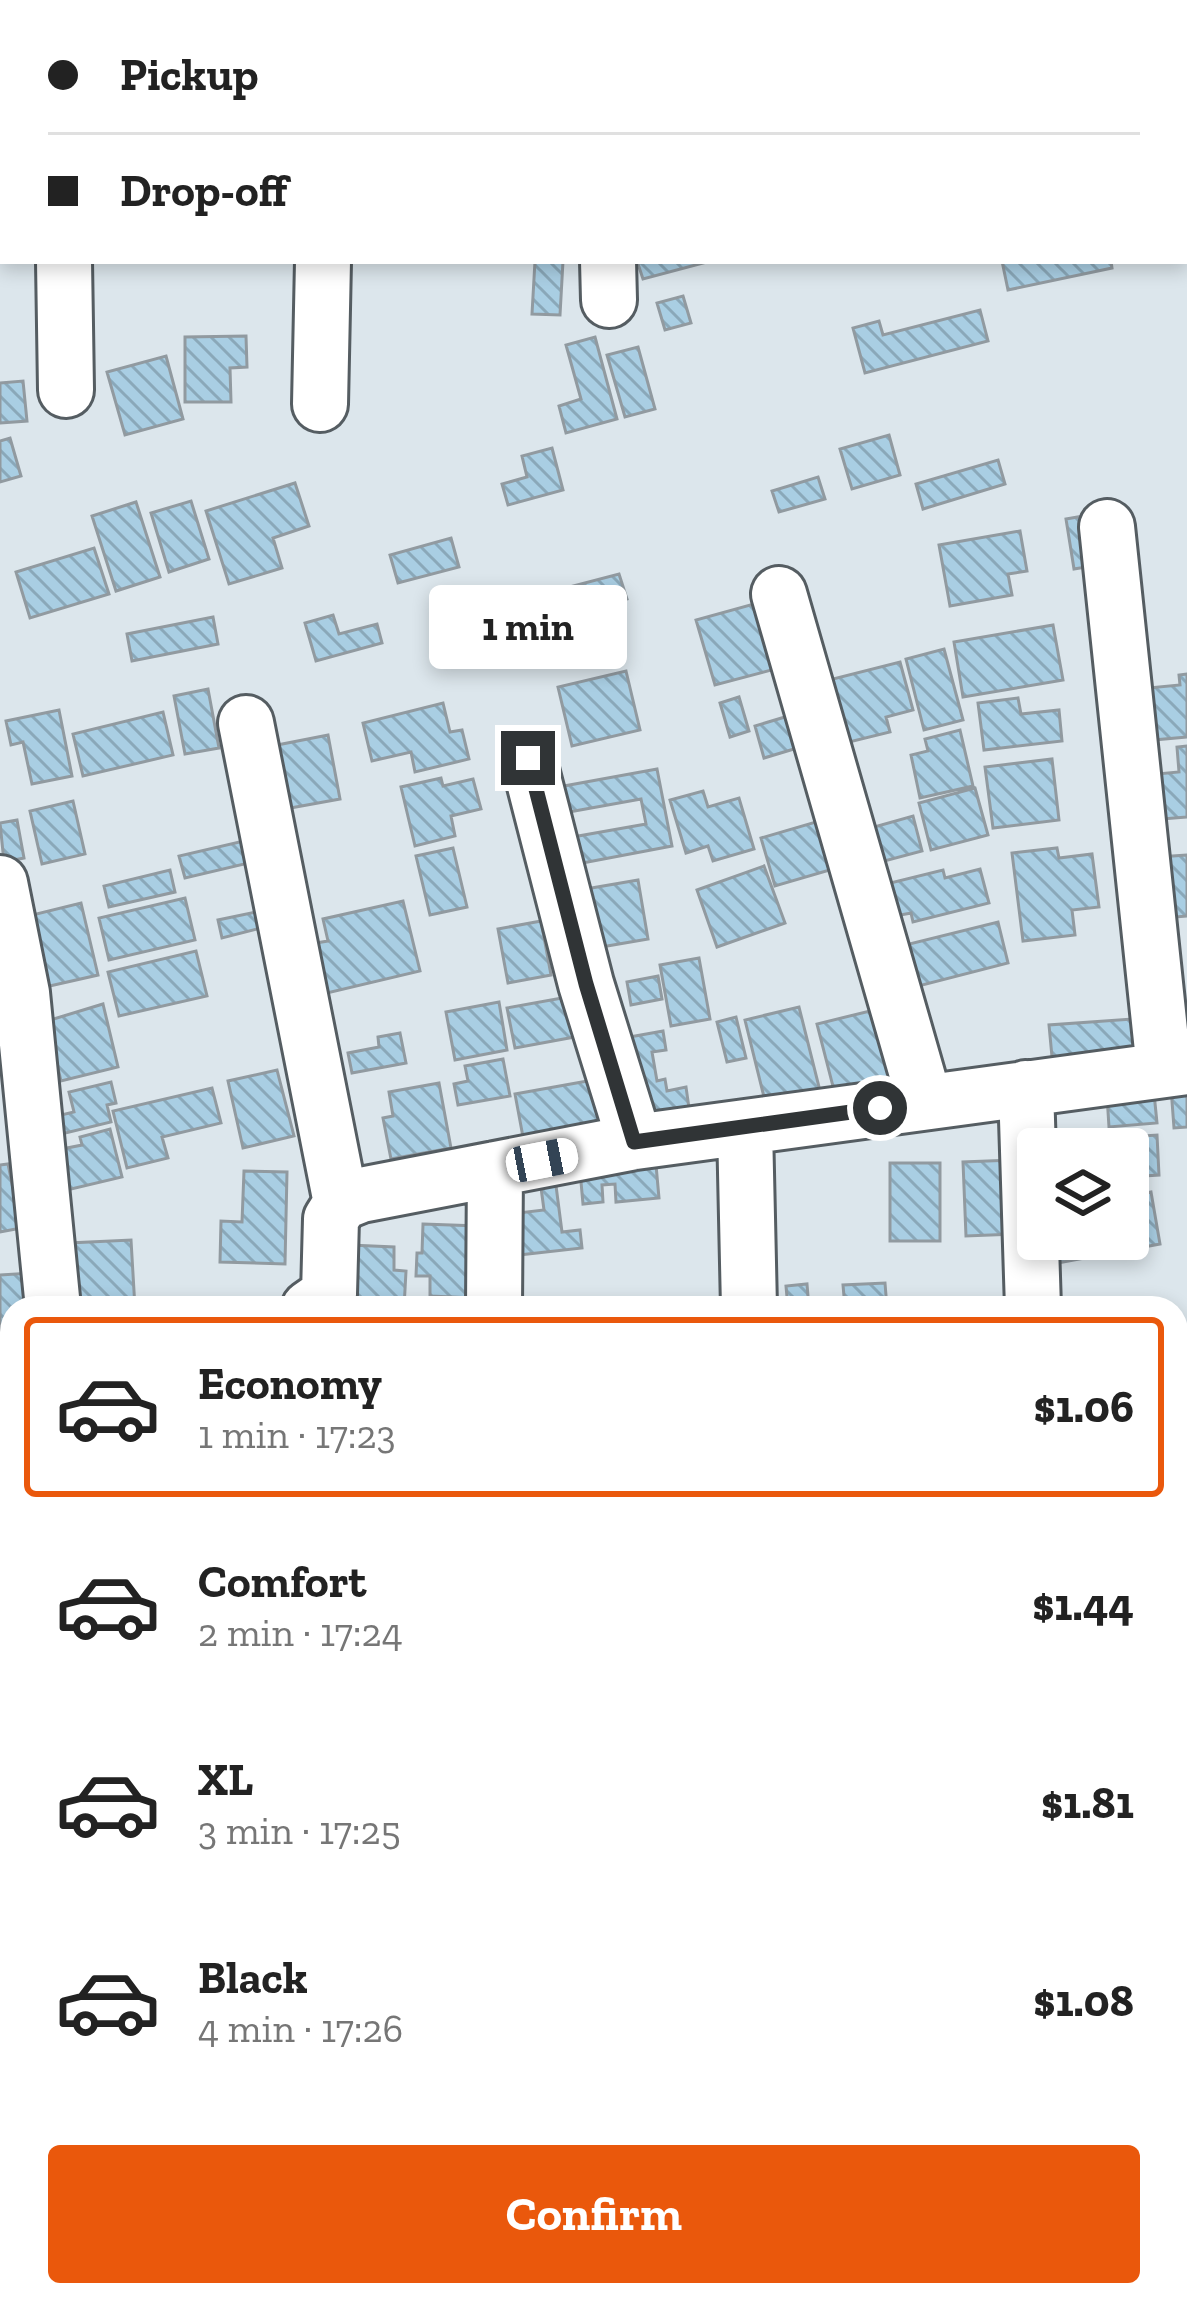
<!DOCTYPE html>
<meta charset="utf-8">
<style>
body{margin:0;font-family:"Zilla Slab",serif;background:#f2f2f2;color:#222;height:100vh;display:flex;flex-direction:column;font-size:45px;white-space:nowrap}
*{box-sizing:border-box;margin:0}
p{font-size:39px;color:#767676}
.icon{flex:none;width:66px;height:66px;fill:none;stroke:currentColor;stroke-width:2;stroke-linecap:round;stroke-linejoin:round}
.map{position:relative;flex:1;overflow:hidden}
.details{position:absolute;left:0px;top:1296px;width:1188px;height:1011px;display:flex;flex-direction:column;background:#fff;border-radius:36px 36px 0 0;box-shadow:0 6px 18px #0003}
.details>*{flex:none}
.guide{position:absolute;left:0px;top:0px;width:1188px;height:264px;box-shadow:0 6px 18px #0003;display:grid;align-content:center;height:264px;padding:0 48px;background:#fff}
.fabs{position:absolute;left:1017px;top:1128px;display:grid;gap:24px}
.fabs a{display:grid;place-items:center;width:132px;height:132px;border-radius:12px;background:#fff;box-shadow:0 6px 18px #0003;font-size:60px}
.end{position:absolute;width:54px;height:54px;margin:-27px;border:15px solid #303436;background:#fff;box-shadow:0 0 0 6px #fff}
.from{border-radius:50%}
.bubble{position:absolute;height:84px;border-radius:12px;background:#fff;box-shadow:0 6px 18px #0003;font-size:39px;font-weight:800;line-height:84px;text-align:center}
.car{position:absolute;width:36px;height:72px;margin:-36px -18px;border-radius:15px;box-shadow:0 0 9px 3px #0007;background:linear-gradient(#fff 24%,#345 0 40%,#fff 0 76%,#345 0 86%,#fff 0)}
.guide b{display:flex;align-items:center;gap:42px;height:114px;font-size:45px}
.guide b+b{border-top:3px solid #e0e0e0}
.guide i{width:30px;height:30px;background:#222}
ul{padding:21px 0 0;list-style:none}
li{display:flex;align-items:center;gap:36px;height:180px;margin:0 24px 18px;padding:0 24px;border:6px solid transparent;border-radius:12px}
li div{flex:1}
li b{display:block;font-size:45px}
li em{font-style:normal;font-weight:800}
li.current{border-color:#ea580c}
li>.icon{width:108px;height:108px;stroke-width:1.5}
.cta{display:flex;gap:24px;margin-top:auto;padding:24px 48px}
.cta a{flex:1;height:138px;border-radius:12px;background:#ea580c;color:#fff;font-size:48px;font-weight:800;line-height:138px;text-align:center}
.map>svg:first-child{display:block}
</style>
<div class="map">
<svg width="1187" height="2306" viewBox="0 0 1187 2306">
<defs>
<pattern id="building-back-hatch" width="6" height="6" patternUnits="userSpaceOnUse" patternTransform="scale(3)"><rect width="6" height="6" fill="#a9cee3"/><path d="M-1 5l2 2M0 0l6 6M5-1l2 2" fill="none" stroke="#8aa8b9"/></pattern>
</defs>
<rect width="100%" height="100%" fill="#dce6ec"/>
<path fill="url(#building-back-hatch)" stroke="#919aa0" stroke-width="3" d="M204,0H288L204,3Z
M636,0H717L636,3Z
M726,0H803L726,3Z
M535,261H563L560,315L532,314Z
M637,261H706L707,262L643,279Z
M1002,261H1111L1112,268L1008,290Z
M683,296L691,323L665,330L657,303Z
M980,310L988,341L865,373L853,328L879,321L883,335Z
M246,336L247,367L230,368L231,402H185V337Z
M595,337L617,419L566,433L559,406L581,399L566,345Z
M638,347L655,409L625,417L607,355Z
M166,356L183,419L125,435L107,372Z
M23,381L27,421L0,423V383Z
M889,435L900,475L852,489L840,449Z
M10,438L21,476L0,482V441Z
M552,448L563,490L508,505L502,484L527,477L522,456Z
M998,460L1005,484L923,509L916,484Z
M818,477L825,499L779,512L772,491Z
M295,483L309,526L273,538L282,568L229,584L206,511Z
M191,501L209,559L169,572L151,513Z
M136,502L160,577L116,591L92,516Z
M1089,515L1098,565L1074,569L1066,519Z
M1020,531L1027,571L1008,574L1012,595L950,606L939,545Z
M451,538L459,567L398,583L390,555Z
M94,548L109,594L30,618L16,572Z
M619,574L627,599L534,624L527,598Z
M761,602L779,668L715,685L696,620Z
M455,614L458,625L500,614L504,632L448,647L440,618Z
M333,615L339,634L377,624L382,643L316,661L305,623Z
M213,617L218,644L132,661L127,634Z
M1053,625L1063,680L963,697L954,642Z
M944,649L963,720L924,730L906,659Z
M900,662L913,710L886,717L890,732L837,745L821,682Z
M626,671L640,730L572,746L558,687Z
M1187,674V737L1153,740L1148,688L1180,685L1179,675Z
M208,689L219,748L185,754L174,696Z
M739,697L749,731L730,737L720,703Z
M1018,698L1021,714L1059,710L1062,741L984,750L978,703Z
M443,703L450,732L462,730L469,759L415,772L411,752L372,761L363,723Z
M59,710L72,776L32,784L23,742L11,745L6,721Z
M163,712L173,755L83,776L73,734Z
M795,714L804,746L764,758L755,726Z
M960,730L973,786L920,798L911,755L928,751L925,739Z
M328,735L340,799L274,811L262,748Z
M1187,746V817L1150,820L1146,775L1179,772L1177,747Z
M1052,759L1059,820L993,828L985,767Z
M657,769L672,846L572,865L567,838L646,824L641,799L558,814L553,788Z
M441,778L443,786L473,779L481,809L451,816L455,836L415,846L401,787Z
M975,788L988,835L931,850L919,803Z
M703,791L708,807L739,798L754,849L713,861L708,846L686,853L670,800Z
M73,801L85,854L42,864L30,811Z
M913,816L922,851L877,863L867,829Z
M826,819L840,867L775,886L761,838Z
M17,820L24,858L4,862L0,823Z
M248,840L253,862L185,878L179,856Z
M453,848L467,907L430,915L416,856Z
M1057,848L1059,858L1092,854L1099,907L1072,910L1075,935L1023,941L1012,853Z
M1187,855V916L1164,918L1159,857Z
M764,866L785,923L717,947L697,890Z
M980,869L989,903L913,922L911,913L890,917L882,885L943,870L945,878Z
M170,870L175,892L109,907L104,886Z
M638,880L648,939L584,950L574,891Z
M185,898L195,940L109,960L99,918Z
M403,901L420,971L327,993L316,943L328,941L323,919Z
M81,903L98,975L41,988L24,917Z
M261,911L265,927L222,938L218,920Z
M541,921L551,975L508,983L498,929Z
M998,922L1008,963L903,990L893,948Z
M196,951L207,996L119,1016L108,972Z
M699,958L710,1019L671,1026L660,965Z
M658,976L662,999L631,1005L627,982Z
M573,996L580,1036L515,1048L507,1008Z
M499,1002L507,1050L455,1060L446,1012Z
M103,1004L118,1067L61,1081L47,1021Z
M799,1007L820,1091L766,1105L745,1020Z
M874,1010L894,1087L837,1102L817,1024Z
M736,1017L746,1058L727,1062L717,1022Z
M1146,1018L1149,1051L1052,1057L1049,1025Z
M663,1031L666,1050L652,1052L657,1081L665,1079L667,1091L686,1087L689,1108L638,1117L624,1038Z
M400,1033L406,1063L352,1073L348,1053L379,1047L378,1037Z
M503,1059L510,1096L458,1105L454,1084L468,1081L465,1066Z
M277,1070L294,1136L243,1148L228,1081Z
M593,1080L601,1123L523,1137L515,1094Z
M111,1082L116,1103L107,1105L111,1122L49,1137L44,1119L74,1112L69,1092Z
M439,1083L451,1148L391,1159L383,1118L393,1116L389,1092Z
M1187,1087V1127L1174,1128L1171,1088Z
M212,1088L221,1123L162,1137L168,1158L127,1168L113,1111Z
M1154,1093L1157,1123L1109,1127L1107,1096Z
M110,1129L122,1177L67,1190L57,1150L82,1145L80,1137Z
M1157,1135L1159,1175L1128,1177V1149H1114L1113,1138Z
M1012,1160L1015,1234L966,1236L963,1162Z
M890,1163H940V1241H890Z
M8,1164L21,1228L0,1232V1165Z
M656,1165L659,1198L616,1202L615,1184L602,1185L603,1202L583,1204L580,1171Z
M244,1171L287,1172L285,1264L220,1262L221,1221L242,1222Z
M555,1178L562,1232L580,1230L582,1248L510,1256L518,1213L544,1210L540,1180Z
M1151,1192L1160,1244L1047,1265L1043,1239H1128V1196Z
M423,1224L478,1226L474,1298L430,1296V1276H416L417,1253H422Z
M131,1240L135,1308H100V1298L72,1299L69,1243Z
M350,1245L394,1247V1270L406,1271L404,1308H347Z
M31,1273L33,1308H12V1357L0,1358V1275Z
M885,1283L887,1308H845L843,1285Z
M807,1284L809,1308H788L786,1286Z
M12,1412V1441L0,1444V1415Z
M1176,1488H1187V1537L1176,1538Z
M12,1639V1708L0,1711V1641Z
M12,1753V1784L0,1786V1755Z
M1187,1868V1950L1176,1953V1890L1184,1888L1180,1869Z
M7,2044L12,2045V2122L0,2119V2078Z
M1176,2129H1187V2187H1181Z
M1176,2286H1187V2306H1146L1145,2295H1176Z
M133,2295L190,2297L189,2306H132Z
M345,2295H424V2301L345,2300Z
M821,2295H875L876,2298L824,2306Z
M1140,2295V2306H1085L1084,2296Z"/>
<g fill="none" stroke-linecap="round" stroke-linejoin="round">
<defs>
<path id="minor" d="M60,0L61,3
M602,0V3
M329,3V0
M852,3V0
M1119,3V0
M64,261L66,390
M608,261L609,300
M320,404L323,261
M1107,527L1164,1069
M779,594L925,1102
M246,723L341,1203
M528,758L586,984L635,1142
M0,883L22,993L53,1308
M1026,1088L1033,1308
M745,1127L749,1308
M309,1308L329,1294L331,1219L341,1203L361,1195L635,1142L1187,1067
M494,1308L495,1169
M0,1389L12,1387
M1176,1986L1187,1982
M0,1999L12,2000
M1176,2209L1187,2207
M0,2220L4,2221L1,2238L12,2245
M226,2295L291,2306
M577,2306L650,2295"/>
</defs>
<use href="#minor" stroke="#555d62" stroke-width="60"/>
<use href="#minor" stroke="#fff" stroke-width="54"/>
</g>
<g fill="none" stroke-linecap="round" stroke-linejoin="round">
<path stroke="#303436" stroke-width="15" d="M528,758L586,984L634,1142L880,1108"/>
</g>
</svg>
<div class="fabs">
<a><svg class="icon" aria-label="layers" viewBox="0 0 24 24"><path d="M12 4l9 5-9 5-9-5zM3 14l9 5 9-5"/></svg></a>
</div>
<i class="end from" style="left:880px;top:1108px"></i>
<i class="end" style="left:528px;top:758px"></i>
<div class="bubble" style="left:429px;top:585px;width:198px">1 min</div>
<i class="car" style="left:542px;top:1160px;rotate:79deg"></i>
<div class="guide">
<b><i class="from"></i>Pickup</b>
<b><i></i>Drop-off</b>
</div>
<section class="details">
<ul>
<li class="current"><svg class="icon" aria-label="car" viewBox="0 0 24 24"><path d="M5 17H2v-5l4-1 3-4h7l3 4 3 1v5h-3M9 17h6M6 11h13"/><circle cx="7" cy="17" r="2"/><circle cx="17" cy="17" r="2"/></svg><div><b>Economy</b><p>1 min · 17:23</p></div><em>$1.06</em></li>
<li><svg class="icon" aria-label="car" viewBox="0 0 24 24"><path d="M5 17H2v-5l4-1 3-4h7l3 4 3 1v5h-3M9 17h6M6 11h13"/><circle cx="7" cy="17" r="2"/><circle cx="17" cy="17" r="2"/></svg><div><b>Comfort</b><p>2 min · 17:24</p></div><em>$1.44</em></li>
<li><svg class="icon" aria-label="car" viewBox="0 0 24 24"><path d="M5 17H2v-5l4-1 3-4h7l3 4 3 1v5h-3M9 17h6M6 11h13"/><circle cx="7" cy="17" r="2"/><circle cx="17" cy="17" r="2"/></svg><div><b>XL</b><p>3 min · 17:25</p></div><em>$1.81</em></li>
<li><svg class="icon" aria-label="car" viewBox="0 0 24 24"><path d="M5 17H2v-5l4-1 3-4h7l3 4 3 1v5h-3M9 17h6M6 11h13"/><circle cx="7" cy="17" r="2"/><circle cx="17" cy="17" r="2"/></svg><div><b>Black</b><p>4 min · 17:26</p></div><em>$1.08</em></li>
</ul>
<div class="cta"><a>Confirm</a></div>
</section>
</div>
